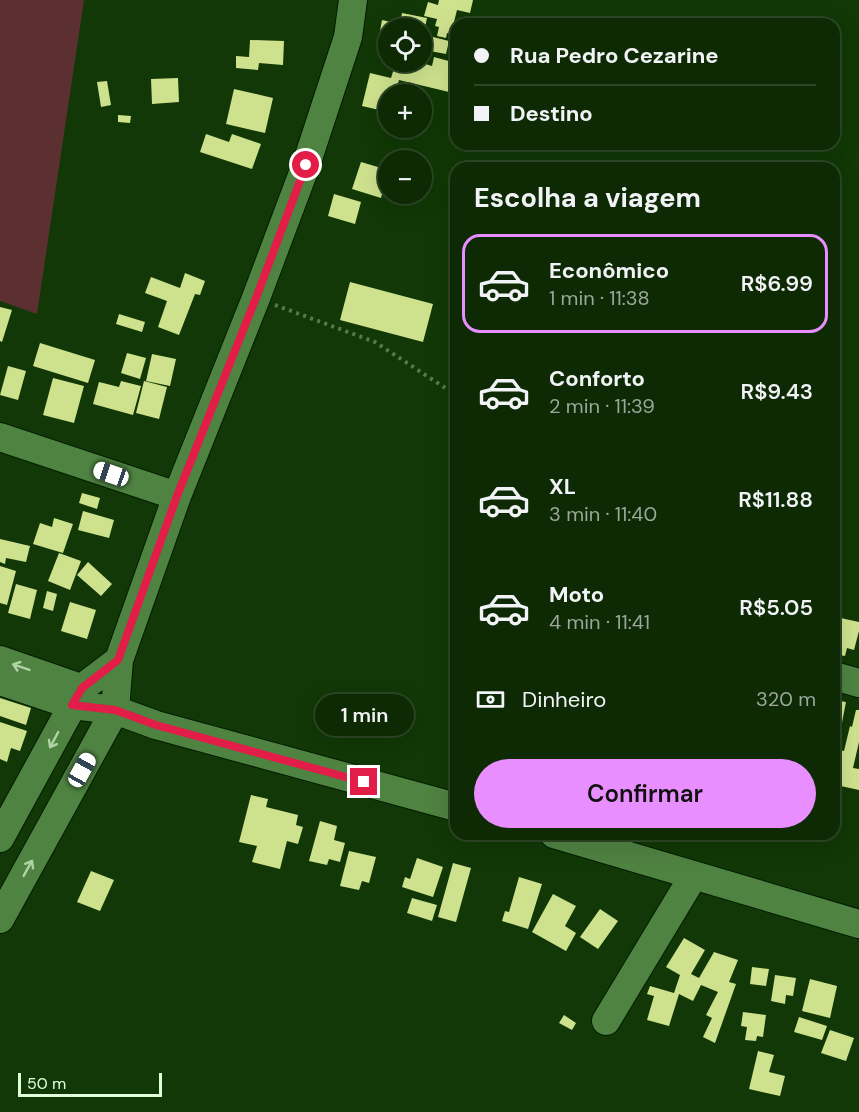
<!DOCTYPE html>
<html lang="pt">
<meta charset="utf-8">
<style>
body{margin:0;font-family:"DM Sans",sans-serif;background:#1b3613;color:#f1f3f6;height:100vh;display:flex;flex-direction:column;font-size:22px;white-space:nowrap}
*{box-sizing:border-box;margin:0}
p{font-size:20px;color:#9aa79a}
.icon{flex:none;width:33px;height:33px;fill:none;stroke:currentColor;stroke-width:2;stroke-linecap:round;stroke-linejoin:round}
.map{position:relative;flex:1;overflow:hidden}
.details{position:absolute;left:450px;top:162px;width:390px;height:678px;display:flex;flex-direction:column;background:#0d2a04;border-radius:18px;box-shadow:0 6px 24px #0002,0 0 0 2px #2d4626}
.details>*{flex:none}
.guide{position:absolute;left:450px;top:18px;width:390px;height:132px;border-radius:18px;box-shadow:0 6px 24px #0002,0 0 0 2px #2d4626;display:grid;align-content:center;height:132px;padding:0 24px;background:#0d2a04}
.controls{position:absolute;left:378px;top:18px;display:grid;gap:12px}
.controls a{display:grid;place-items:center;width:54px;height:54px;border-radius:50%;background:#0d2a04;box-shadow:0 6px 24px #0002,0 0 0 2px #2d4626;font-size:30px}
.scale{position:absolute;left:18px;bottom:15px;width:144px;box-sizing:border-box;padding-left:6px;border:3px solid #e2fedb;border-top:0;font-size:16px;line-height:21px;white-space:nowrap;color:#e2fedb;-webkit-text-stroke:4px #113806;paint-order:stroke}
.end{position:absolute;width:27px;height:27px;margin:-14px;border:8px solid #e11d48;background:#fff;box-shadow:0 0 0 3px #fff}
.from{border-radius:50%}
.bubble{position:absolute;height:42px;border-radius:21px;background:#0d2a04;box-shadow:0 6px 24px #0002,0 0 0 2px #2d4626;font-size:20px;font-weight:600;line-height:42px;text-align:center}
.car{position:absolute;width:18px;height:36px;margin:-18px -9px;border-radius:8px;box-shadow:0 0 4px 2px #0007;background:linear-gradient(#fff 24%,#345 0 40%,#fff 0 76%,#345 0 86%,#fff 0)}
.guide b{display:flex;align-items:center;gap:21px;height:57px;font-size:22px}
.guide b+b{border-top:2px solid #2d4626}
.guide i{width:15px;height:15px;background:#f1f3f6}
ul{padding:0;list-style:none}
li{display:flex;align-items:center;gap:18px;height:99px;margin:0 12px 9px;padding:0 12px;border:3px solid transparent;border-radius:18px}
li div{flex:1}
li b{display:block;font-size:22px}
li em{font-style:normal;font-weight:600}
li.current{border-color:#e98efe}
li>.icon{width:54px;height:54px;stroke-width:1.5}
h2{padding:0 24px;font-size:27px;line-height:72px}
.pay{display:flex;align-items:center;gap:15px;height:66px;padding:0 24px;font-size:22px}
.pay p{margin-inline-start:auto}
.primary-button{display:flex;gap:12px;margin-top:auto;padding:12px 24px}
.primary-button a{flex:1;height:69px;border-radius:36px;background:#e98efe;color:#111;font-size:24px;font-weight:600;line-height:69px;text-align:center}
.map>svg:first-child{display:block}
</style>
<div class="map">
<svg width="859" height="1112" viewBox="0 0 859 1112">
<rect width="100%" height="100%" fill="#113806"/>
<path fill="#5c3031" d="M0,0H84L37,314L0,301Z"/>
<path fill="#cee28e" d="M439,0H473L470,13L457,10L451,34L447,33L446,38L437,36L439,27L435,26L437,19L424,16L428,2L438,5Z
M402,13L427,18L424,32L422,31V28H388V44L378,42L382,20L400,24Z
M433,37L449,41L446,54L430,51Z
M250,40L284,41L283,65L259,63L258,70L236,68V56L249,57Z
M434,57L456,63L449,92L399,80L395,94H388V112L362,106L370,73L391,78L396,62H422V63L432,66Z
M178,78L179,102L152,104L151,79Z
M107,81L111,105L101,107L97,82Z
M234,89L273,98L265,133L226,124Z
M118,115L131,116L130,123L118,122Z
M206,134L229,142L232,134L261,144L252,169L200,152Z
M361,162L388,170L381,198L352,189Z
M334,194L361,202L355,224L328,216Z
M185,273L205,281L200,295L195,294L179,335L158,327L167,301L145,293L151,277L180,288Z
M350,282L433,304L423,342L340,320Z
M0,307L12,310L2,342L0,341Z
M119,314L145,322L142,332L116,324Z
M40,343L95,360L88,383L33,366Z
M127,353L146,358L140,379L121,373Z
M152,354L176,359L170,386L146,381Z
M8,366L26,371L18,400L0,395Z
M53,378L84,386L74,423L43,415Z
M121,381L141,386L133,415L93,404L99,382L119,387Z
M144,381L167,387L159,419L136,413Z
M82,493L100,498L97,509L79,503Z
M83,511L114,520L109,538L78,530Z
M54,518L73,524L63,553L33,544L40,523L52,527Z
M0,539L30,546L26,562L6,558L5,564L0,562Z
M59,553L81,561L70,590L48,581Z
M88,562L112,584L101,596L77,575Z
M0,566L16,571L7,605L0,603Z
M16,584L37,590L30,619L8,613Z
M47,591L57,594L53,611L43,608Z
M70,602L96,610L87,639L61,631Z
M836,617L859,622V631L854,650L847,648L845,656L834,654V626Z
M0,698L31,708L26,725L0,716Z
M834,700L846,702L840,733L834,731Z
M856,710H859V742L853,768L859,769V790L836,785L839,773L834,771V749L844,751L850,726L852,727Z
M0,722L27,731L20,751L11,748L7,762L0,759Z
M251,795L268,799L266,807L298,815L296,825L303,827L298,844L287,841L280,869L252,862L257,846L239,842Z
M320,821L337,826L334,840L345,843L340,862L329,859L327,865L309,861Z
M349,851L376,857L369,883L362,881L359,890L340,886Z
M417,858L443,867L433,897L402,887L405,877L410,879Z
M453,863L471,868L456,922L438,917Z
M91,871L114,880L100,911L77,902Z
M519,877L542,884L528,929L502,921L505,911L509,912Z
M553,894L576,906L565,926L576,933L566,951L532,932Z
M412,898L437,905L432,921L407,913Z
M600,909L618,921L598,949L580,937Z
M684,938L705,950L691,974L699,978L714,952L738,960L729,982L736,984L715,1043L703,1037L712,1018L706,1015L718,992L701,985L693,1001L679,994L669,1026L647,1020L654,996L647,994L650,986L674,993L680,975L666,967Z
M752,967L769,969L766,986L750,984Z
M775,975L796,978L793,996L786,995L785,1004L771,1001Z
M810,979L837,986L830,1018L802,1011Z
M743,1012L766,1015L763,1037L757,1036L756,1041L745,1040L747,1027L741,1026Z
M564,1015L576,1023L572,1030L559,1023Z
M799,1017L827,1026L822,1040L794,1032Z
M830,1030L854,1038L846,1061L821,1053Z
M758,1051L774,1055L769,1072L785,1076L780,1096L749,1089Z"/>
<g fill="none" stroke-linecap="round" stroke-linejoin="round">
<defs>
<path id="minor" d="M0,437L177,496
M0,660L72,685
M834,676L859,683
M0,681L72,705L115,710L156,725L456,807
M554,834L859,924
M0,838L82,688L119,660L177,496L256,298L306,165L348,37L353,0
M0,919L115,710L119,660
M606,1021L694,875"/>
</defs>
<use href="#minor" stroke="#031d00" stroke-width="30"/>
<path stroke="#567a4d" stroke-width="4" stroke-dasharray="3 4.5" stroke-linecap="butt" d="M275,305L375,342L456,395"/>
<use href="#minor" stroke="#4f8342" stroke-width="28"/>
</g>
<defs><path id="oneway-shaft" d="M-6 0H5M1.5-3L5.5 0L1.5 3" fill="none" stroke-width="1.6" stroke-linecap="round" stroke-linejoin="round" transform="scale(1.5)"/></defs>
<g stroke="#afd3a5">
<use href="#oneway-shaft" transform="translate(21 667) rotate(-161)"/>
<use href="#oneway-shaft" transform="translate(54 740) rotate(118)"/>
<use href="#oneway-shaft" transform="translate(28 868) rotate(-61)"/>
</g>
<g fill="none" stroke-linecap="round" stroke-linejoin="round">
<path stroke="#e11d48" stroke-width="8" d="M306,165L256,298L177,496L118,660L82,688L72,705L115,710L156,725L364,782"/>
</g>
</svg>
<div class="controls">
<a><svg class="icon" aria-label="locate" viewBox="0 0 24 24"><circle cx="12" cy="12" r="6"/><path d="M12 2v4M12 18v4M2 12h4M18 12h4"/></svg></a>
<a>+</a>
<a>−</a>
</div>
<div class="scale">50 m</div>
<i class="end from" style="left:306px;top:165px"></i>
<i class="end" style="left:364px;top:782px"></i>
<div class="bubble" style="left:315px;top:694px;width:99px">1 min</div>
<i class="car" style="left:111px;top:474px;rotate:289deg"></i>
<i class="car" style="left:82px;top:770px;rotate:29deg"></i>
<div class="guide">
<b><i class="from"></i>Rua Pedro Cezarine</b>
<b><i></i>Destino</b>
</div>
<section class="details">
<h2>Escolha a viagem</h2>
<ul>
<li class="current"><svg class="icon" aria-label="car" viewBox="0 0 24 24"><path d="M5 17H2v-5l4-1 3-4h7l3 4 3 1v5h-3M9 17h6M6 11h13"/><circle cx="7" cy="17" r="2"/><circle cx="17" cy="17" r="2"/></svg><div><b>Econômico</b><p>1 min · 11:38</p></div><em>R$6.99</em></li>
<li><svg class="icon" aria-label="car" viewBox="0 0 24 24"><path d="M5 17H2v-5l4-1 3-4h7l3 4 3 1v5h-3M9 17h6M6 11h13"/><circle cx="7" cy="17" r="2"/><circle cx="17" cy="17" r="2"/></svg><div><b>Conforto</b><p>2 min · 11:39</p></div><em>R$9.43</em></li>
<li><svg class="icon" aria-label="car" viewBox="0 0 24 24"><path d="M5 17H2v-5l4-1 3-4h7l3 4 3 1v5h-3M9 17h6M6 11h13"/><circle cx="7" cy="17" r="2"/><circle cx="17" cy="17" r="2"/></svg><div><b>XL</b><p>3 min · 11:40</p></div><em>R$11.88</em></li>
<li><svg class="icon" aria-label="car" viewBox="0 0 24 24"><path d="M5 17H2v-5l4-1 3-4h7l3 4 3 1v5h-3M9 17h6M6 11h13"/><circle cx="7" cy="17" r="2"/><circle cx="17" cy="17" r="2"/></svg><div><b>Moto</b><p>4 min · 11:41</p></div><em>R$5.05</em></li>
</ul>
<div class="pay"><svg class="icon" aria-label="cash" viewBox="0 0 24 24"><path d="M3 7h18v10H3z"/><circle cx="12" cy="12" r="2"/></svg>Dinheiro<p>320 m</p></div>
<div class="primary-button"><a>Confirmar</a></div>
</section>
</div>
